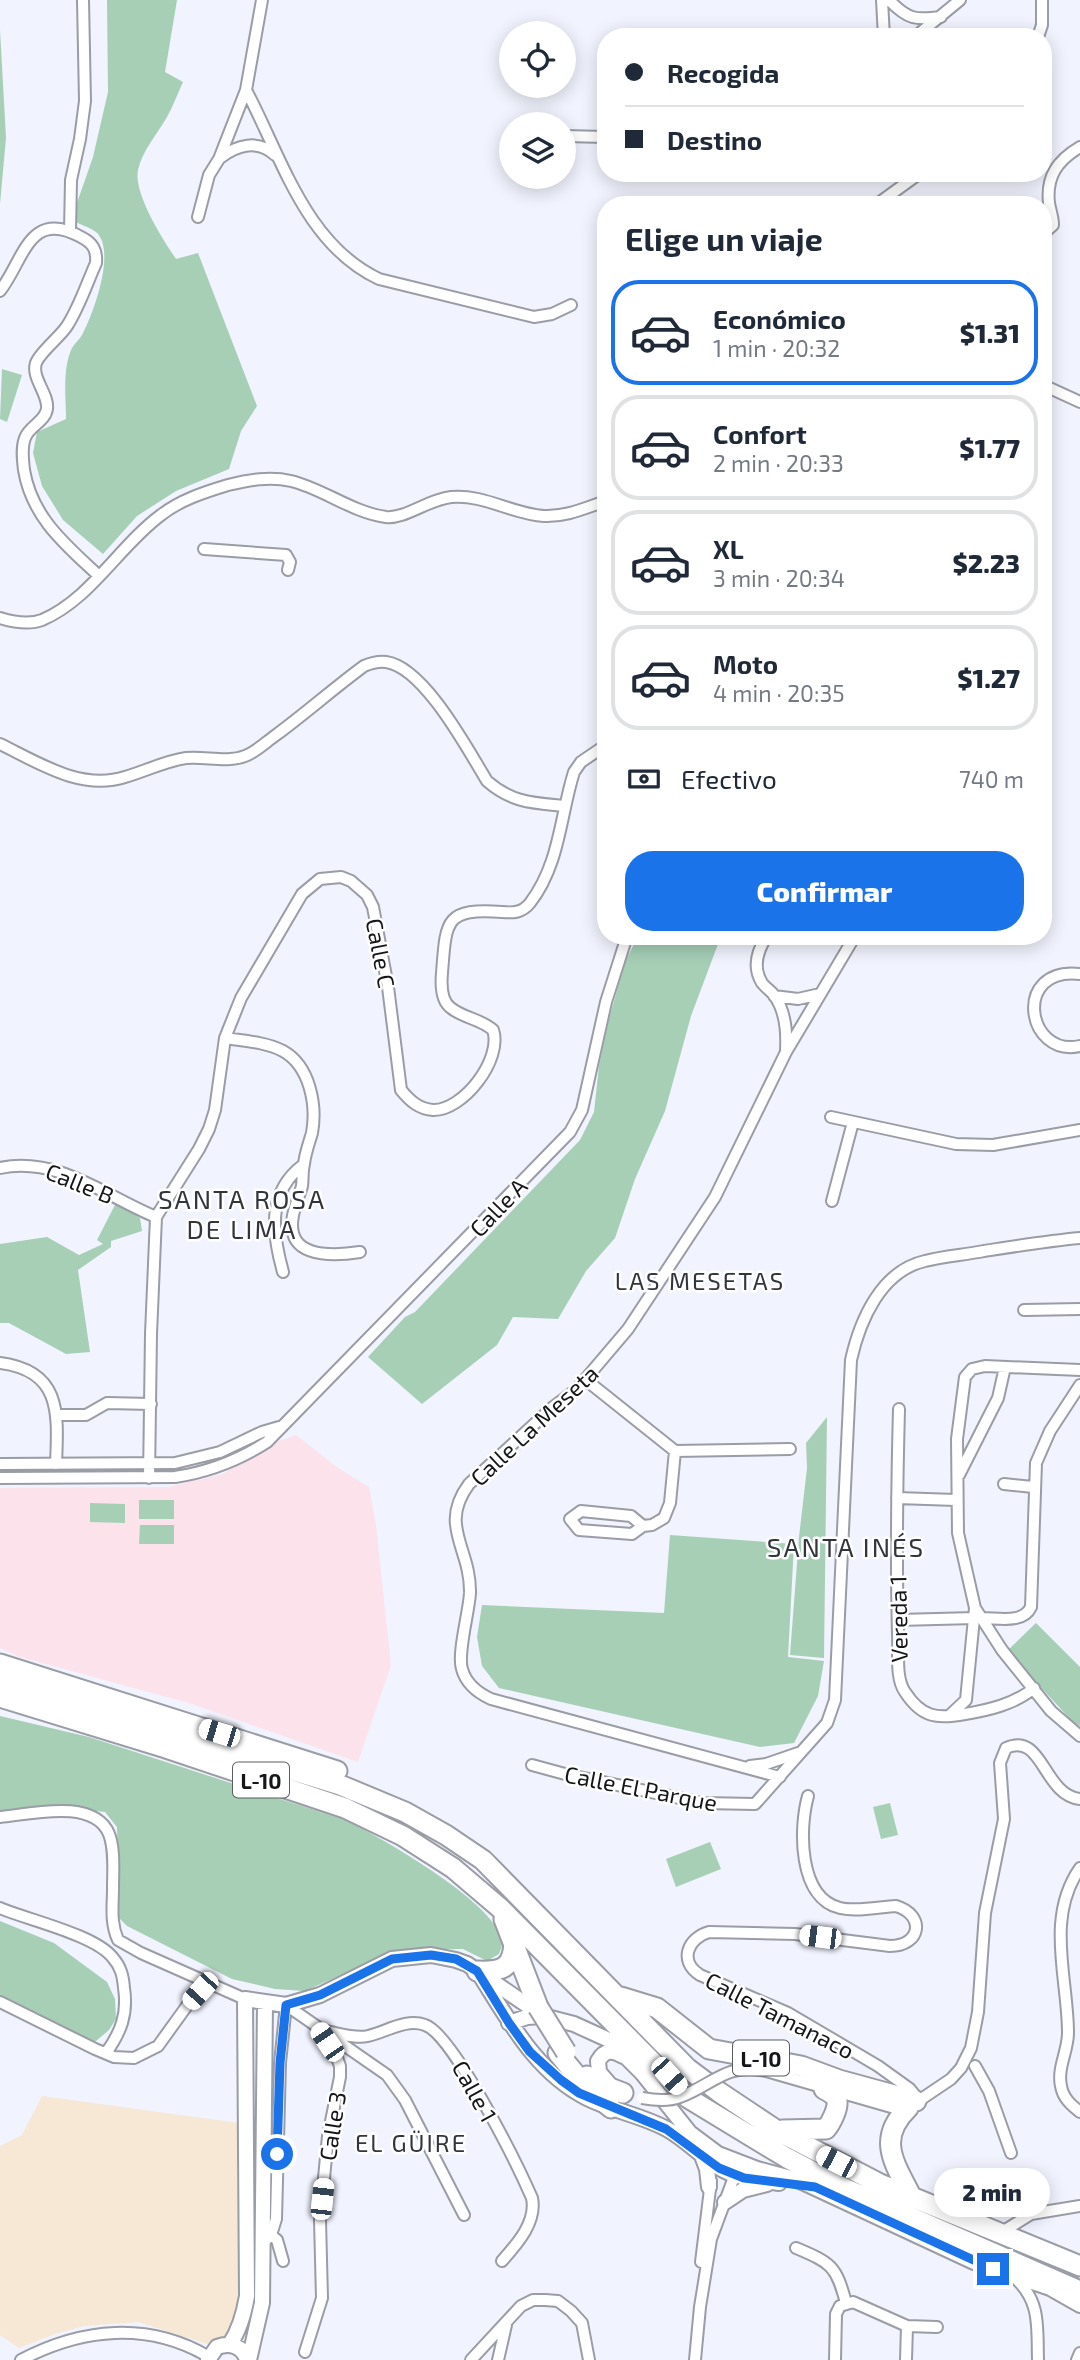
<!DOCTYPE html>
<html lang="es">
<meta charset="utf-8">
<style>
body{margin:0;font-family:"Exo 2",sans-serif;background:#f6f6f7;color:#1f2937;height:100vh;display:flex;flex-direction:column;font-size:26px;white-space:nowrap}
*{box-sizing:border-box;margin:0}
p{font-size:23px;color:#747a83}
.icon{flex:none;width:38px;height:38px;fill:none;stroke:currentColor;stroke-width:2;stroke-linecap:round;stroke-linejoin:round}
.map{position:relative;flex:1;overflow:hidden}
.sheet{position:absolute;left:597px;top:196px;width:455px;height:749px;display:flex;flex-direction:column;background:#fff;border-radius:28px;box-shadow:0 4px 18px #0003}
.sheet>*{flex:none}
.hud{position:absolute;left:597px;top:28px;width:455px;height:154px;border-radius:28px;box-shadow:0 4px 18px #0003;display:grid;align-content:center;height:154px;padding:0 28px;background:#fff}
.tools{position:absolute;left:499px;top:21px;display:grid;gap:14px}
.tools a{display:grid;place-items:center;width:77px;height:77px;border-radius:50%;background:#fff;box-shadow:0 4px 18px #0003;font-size:35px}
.end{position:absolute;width:32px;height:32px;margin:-16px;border:9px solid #1a73e8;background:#fff;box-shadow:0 0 0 4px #fff}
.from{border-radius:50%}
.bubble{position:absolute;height:49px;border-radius:24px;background:#fff;box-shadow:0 4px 18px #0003;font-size:23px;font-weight:800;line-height:49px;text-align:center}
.car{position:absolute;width:21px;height:42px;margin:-21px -10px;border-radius:9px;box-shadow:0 0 5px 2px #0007;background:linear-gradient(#fff 24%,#345 0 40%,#fff 0 76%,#345 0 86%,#fff 0)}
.hud b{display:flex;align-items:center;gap:24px;height:66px;font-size:26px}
.hud b+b{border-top:2px solid #e0e1e3}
.hud i{width:18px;height:18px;background:#1f2937}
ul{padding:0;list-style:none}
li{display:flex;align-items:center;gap:21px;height:105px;margin:0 14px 10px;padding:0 14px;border:4px solid #e0e1e3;border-radius:28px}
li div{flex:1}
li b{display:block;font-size:26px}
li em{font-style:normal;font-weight:800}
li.on{border-color:#1a73e8}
li>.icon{width:63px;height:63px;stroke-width:1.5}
h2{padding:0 28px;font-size:32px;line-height:84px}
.pay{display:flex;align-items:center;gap:18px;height:77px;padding:0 28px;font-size:26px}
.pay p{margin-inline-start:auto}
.cta{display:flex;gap:14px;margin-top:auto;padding:14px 28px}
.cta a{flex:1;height:80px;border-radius:28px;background:#1a73e8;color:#fff;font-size:28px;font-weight:800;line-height:80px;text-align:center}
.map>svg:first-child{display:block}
</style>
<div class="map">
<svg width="1080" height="2360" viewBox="0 0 1080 2360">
<rect width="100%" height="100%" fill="#f1f3fe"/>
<path fill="#fbe2eb" d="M296,1435L338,1468L369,1487L376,1525L391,1665L358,1762L189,1703L20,1657L0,1648V1488L169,1487L223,1474L268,1445Z"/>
<path fill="#f7e7d5" d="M42,2096L246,2124L247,2288L232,2337L214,2346L138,2322L84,2326L55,2334L19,2348L0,2335V2146L22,2135Z"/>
<path fill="#a6cfb6" d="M107,0H177L165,72L183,82C178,93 173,106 167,117C158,133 142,151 138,170C133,193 163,240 176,259L198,253L257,406L241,431L229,469L176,491L137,516L103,554L63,520L42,486L33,453L37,432L66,419C66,397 62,369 72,348C75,343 79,340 82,335C93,315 117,250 96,232C89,227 79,224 71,220L93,157L108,92Z
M0,30L6,138L0,204Z
M2,369L22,375L7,422L0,419Z
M638,936H721L691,1016L665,1111L635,1179L615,1238L586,1271L558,1319L513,1317L497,1345L422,1404L368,1357L405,1317L415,1312L580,1140L594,1112L599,1066L609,1019L625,962Z
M116,1203L140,1218L142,1231L111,1241V1247L78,1270L90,1352L66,1354L9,1323H0V1244L47,1237L79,1255L103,1244L97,1240Z
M827,1417L824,1658L790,1655L799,1537L807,1468L806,1443Z
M139,1500H174V1519H139Z
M90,1503L125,1504V1523L90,1522Z
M140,1525H174V1544H139Z
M670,1535L794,1544L788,1657L824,1661L818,1696L794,1743L760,1747L499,1688L482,1666L477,1637L482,1605L664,1613Z
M1036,1623L1080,1667V1726L1073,1722L1007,1651Z
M0,1716L89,1737L348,1821C379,1837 503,1906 502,1944C502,1947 500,1951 499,1954L487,1961L463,1949L404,1950L363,1965L305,1991L275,1989L232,1979L127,1926L119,1918L117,1827L105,1812L68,1808L0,1812Z
M890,1803L898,1835L881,1839L873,1807Z
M710,1842L721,1869L676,1887L666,1859Z
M0,1921L54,1943L107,1982L115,1999L116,2019L109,2030L90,2046L0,1998Z"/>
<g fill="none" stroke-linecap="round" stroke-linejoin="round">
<defs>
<path id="minor" d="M882,0L884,37
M889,0C908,20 916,20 941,17
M915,37L960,0
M1038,37L1042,25V0
M246,90C282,158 305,244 379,279L534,317L552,314L571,305
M564,136L606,137
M220,158C237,145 258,139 275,155
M876,205L920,173
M198,217L209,175L219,159L246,90L262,0
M70,231L71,180L80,139L85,101L83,0
M1043,234L1053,225C1053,217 1050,210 1049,203C1046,176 1058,160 1080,147
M0,291C24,260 29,208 81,237C93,243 97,250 96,263C87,283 79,308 67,326C60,337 40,352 36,363C31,378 49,394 47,409C45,422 29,426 25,438C21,448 23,461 24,470C32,518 66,545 99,576
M1043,385L1080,402
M204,549L286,555L290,562L288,570
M0,618C13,622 29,625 42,620C91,599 119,546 161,515C180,500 205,492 228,485C249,480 270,476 291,481C324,489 351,512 386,517C405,519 427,500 451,497C484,494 512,514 544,516C566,517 585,508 606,501
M0,744C39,763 81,791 125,777C146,771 165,761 186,758C205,756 227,763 245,756C256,752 266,742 276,735C306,713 334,688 364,666C371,663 378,661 386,662C424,667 468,750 487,781C512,803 534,803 565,806
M767,936C757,951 752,967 762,983C766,988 771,991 774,995C785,1010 787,1032 786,1050
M1080,974C1012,966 1026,1058 1080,1046
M774,996L798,999L820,994
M225,1038C244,1041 266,1042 283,1051C310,1066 317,1105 312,1133C309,1143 305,1154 304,1164C302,1172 303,1179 302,1186C298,1200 289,1218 293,1233C299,1259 341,1255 360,1252
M831,1117L956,1144L993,1145L1080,1130
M0,1168C58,1156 105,1196 156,1217
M832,1201L853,1122
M283,1272C272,1233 267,1192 303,1165
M1024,1310L1080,1309
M0,1363C62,1371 58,1414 56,1464
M1080,1370L985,1366L972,1369L965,1377L957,1439L958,1533L975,1608L1002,1650L1051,1711L1080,1736
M586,1380L675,1451
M899,1409C897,1484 896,1559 898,1634C899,1652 895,1678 905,1692C922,1718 937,1719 965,1714C989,1710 1015,1704 1034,1688
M57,1415H86L107,1403L151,1404
M675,1451L790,1449
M0,1464L175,1463L220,1452L262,1432L279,1427
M959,1475L998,1398L1005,1367
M0,1478L175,1477C208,1472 239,1460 267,1442L570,1132L582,1110L606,1002L627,936
M149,1478L151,1334L156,1217L199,1149L209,1129L215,1110L225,1038L241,998L302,894L320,879L341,877L351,881L367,895L373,907L388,987L401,1090C410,1101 419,1109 433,1110C463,1111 503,1059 493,1030C481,1019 463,1018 451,1008C441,1001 441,984 442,973C446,920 445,908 502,912C513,913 522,913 530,903C560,864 560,816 574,772L581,762L606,745
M1004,1484L1033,1487
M897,1498L956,1500
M643,1526L631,1516L581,1511L570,1519L579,1530L632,1534L643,1526L652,1525L664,1518L670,1503L675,1451
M982,1618C999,1618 1023,1624 1031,1607L1036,1463L1050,1431L1080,1385
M898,1620L975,1618
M949,1716L966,1700L975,1608
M532,1765L565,1774L703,1803L755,1804L827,1723L835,1700L851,1360C860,1320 881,1271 925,1261C944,1256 964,1255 984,1251C1016,1246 1047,1241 1080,1238
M750,1766L766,1764L798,1753
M780,1777L491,1699C478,1693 466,1684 462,1669C457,1654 469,1612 470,1593C471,1548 438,1526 469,1484L553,1407L577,1389L628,1329L715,1197L786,1052L855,936
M808,1796C799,1828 798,1898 840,1908C857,1912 879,1907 896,1906C926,1915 921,1946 890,1946L795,1934L709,1932C688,1938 678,1961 700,1975L788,2013L878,2066L910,2089L918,2099
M0,1817C31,1814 94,1798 109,1834C115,1849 113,1872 113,1888C113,1906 110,1922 118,1940L141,1953L245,1999
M1080,1868C1045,1918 1068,1978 1068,2033C1068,2051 1057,2068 1061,2086C1063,2098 1071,2105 1080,2112
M0,1908C28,1920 96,1935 113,1958C121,1967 123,1976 124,1988C128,2014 121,2032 106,2053
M0,2002L95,2049L114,2057L134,2058L158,2046L189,2003L207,1983
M325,2031C338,2033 355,2039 368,2036C386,2032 406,2018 425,2025C453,2034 518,2166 532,2198C537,2222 517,2244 502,2261
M975,2066L989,2091L1011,2153
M766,2071L898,2109L908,2108L951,2079L961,2068L971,2048L978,2012L985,1913L1004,1819L1000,1763L1006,1748C1043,1731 1043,1795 1080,1799
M1002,2232L1031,2214L1080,2206
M271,2235L277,2240L283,2261
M263,2243L271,2235L276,2219L280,2063L286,2005L387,2075L405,2100L464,2215
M796,2248C831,2263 836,2265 846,2303
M701,2262L711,2181
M1014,2277C1041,2301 1037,2326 1038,2360
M907,2326L937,2327
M305,2352L322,2298L320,2220L328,2136L340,2077V2066L336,2055L320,2032
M21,2360C82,2328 148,2321 209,2357
M471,2360L521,2306L533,2300H545L558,2301L571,2311L582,2323L589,2360
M498,2360L506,2325
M695,2360L700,2307L711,2239L737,2169
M835,2360L836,2314L840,2306L853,2302L907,2326L906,2360
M1077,2360L1080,2353"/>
<path id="tertiary" d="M480,1975C510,2022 536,2072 587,2098C613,2111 641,2115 667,2129C685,2139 700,2155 718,2167C736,2179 759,2180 779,2183
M509,2023L527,2017L543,2016
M611,2086L599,2072L598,2061C605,2049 613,2050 623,2056
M701,2153L707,2169L709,2187
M725,2202L743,2190L767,2184
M230,2344C240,2329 244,2314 247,2296L245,1999L286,2005L320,1995L392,1959L431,1955L456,1960L467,1964L543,2016L574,2024L609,2040L642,2073L690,2133L718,2154L757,2169L798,2180L974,2262L1050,2288L1080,2305
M208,2360L217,2347C230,2342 243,2346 247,2360
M249,2360L262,2303L265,2003"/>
<path id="motorway" d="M0,1664L337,1771
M0,1680L340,1785L405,1812L446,1835L483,1860L687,2068L719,2092L776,2130L880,2184L1080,2266
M0,1697L166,1748L345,1808L403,1836L453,1868L500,1908L688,2098L787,2158L846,2189L1080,2291
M504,1919L538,2007
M477,1971C501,1972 513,1969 514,1942
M621,1997L657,2008L709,2049L801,2066L839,2080L916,2101
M558,2053L587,2088L611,2108
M587,2076L594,2082L623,2093
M908,2108C875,2140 896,2165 912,2198
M782,2130L826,2129C831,2123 838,2109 837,2101C836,2095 829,2092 824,2089"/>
</defs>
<use href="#minor" stroke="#9a9ca6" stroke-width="14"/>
<use href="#tertiary" stroke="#9a9ca6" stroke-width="18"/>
<use href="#motorway" stroke="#9a9ca6" stroke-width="23"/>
<use href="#minor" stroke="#fff" stroke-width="10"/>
<use href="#tertiary" stroke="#fff" stroke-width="14"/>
<use href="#motorway" stroke="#fff" stroke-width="19"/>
<defs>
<path id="minor-bridge" d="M642,2098C653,2100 668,2102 680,2097C713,2085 726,2062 766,2071"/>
<path id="motorway-bridge" d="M538,2007L566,2052"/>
</defs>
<use href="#minor-bridge" stroke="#9a9ca6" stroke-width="14" stroke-linecap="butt"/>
<use href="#motorway-bridge" stroke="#9a9ca6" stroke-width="23" stroke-linecap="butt"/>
<use href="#minor-bridge" stroke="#fff" stroke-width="10"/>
<use href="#motorway-bridge" stroke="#fff" stroke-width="19"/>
</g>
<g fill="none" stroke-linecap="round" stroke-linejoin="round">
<path stroke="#1a73e8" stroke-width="9" d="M277,2154L280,2063L286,2005L320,1995L392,1959L431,1955L456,1959L477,1971L509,2023L530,2052L561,2080L579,2093L666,2129L719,2168L744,2178L815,2187L993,2269"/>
</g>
<g text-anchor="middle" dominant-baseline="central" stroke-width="5" stroke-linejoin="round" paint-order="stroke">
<g fill="#fff" stroke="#5b5c5f" stroke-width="2">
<rect x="233" y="1762.5" width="56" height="35" rx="5"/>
<rect x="733" y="2040.5" width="56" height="35" rx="5"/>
</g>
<g font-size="21" font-weight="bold" fill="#15161a">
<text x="261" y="1780">L-10</text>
<text x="761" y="2058">L-10</text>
</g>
<g font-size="23" fill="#15161a" stroke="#fff">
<text transform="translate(381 953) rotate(79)">Calle C</text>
<text transform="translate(80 1183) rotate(22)">Calle B</text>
<text transform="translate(498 1207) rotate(-46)">Calle A</text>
<text transform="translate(534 1425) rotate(-43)">Calle La Meseta</text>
<text transform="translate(898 1619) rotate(-91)">Vereda 1</text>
<text transform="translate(641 1788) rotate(11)">Calle El Parque</text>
<text transform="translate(780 2015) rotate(27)">Calle Tamanaco</text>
<text transform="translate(475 2091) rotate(61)">Calle 1</text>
<text transform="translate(332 2126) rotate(-81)">Calle 3</text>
</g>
<g font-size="24" letter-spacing="2" fill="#33353d" stroke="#fff">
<text x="700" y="1280">LAS MESETAS</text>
<text x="411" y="2142">EL GÜIRE</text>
</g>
<g font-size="26" letter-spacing="2" fill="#33353d" stroke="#fff">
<text x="242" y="1198">SANTA ROSA<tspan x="242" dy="30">DE LIMA</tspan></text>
<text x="846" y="1546">SANTA INÉS</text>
</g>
</g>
</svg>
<div class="tools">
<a><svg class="icon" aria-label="locate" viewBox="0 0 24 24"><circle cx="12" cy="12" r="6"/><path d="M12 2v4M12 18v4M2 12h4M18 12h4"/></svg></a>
<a><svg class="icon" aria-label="layers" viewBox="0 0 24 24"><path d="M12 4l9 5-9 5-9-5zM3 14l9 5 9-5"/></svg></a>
</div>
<i class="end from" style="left:277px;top:2154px"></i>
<i class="end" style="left:993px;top:2269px"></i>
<div class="bubble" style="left:934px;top:2168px;width:116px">2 min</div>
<i class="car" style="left:219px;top:1733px;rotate:287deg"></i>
<i class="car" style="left:820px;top:1937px;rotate:277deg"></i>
<i class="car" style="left:200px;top:1991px;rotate:222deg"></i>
<i class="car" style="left:327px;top:2042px;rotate:326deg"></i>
<i class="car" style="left:669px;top:2076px;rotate:138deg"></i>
<i class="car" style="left:836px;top:2162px;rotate:297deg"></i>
<i class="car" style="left:322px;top:2199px;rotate:6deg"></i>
<div class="hud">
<b><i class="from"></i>Recogida</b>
<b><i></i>Destino</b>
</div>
<section class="sheet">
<h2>Elige un viaje</h2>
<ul>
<li class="on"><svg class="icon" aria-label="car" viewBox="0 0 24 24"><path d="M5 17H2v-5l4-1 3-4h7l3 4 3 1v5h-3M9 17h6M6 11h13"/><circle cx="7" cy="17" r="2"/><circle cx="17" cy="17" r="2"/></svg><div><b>Económico</b><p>1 min · 20:32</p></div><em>$1.31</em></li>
<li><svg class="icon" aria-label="car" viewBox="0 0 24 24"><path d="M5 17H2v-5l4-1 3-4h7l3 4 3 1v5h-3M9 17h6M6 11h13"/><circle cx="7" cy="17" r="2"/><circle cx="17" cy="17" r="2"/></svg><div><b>Confort</b><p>2 min · 20:33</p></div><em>$1.77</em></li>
<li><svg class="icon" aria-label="car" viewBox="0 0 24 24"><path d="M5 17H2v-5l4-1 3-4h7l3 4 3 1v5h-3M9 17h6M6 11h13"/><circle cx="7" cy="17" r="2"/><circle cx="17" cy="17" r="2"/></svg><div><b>XL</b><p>3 min · 20:34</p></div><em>$2.23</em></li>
<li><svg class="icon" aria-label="car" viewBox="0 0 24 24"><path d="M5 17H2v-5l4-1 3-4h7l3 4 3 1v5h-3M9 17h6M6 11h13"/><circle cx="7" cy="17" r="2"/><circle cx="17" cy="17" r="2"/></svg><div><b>Moto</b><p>4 min · 20:35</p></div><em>$1.27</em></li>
</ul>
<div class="pay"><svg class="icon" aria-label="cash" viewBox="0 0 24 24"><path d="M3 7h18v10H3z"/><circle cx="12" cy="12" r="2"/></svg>Efectivo<p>740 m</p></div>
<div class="cta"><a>Confirmar</a></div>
</section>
</div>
